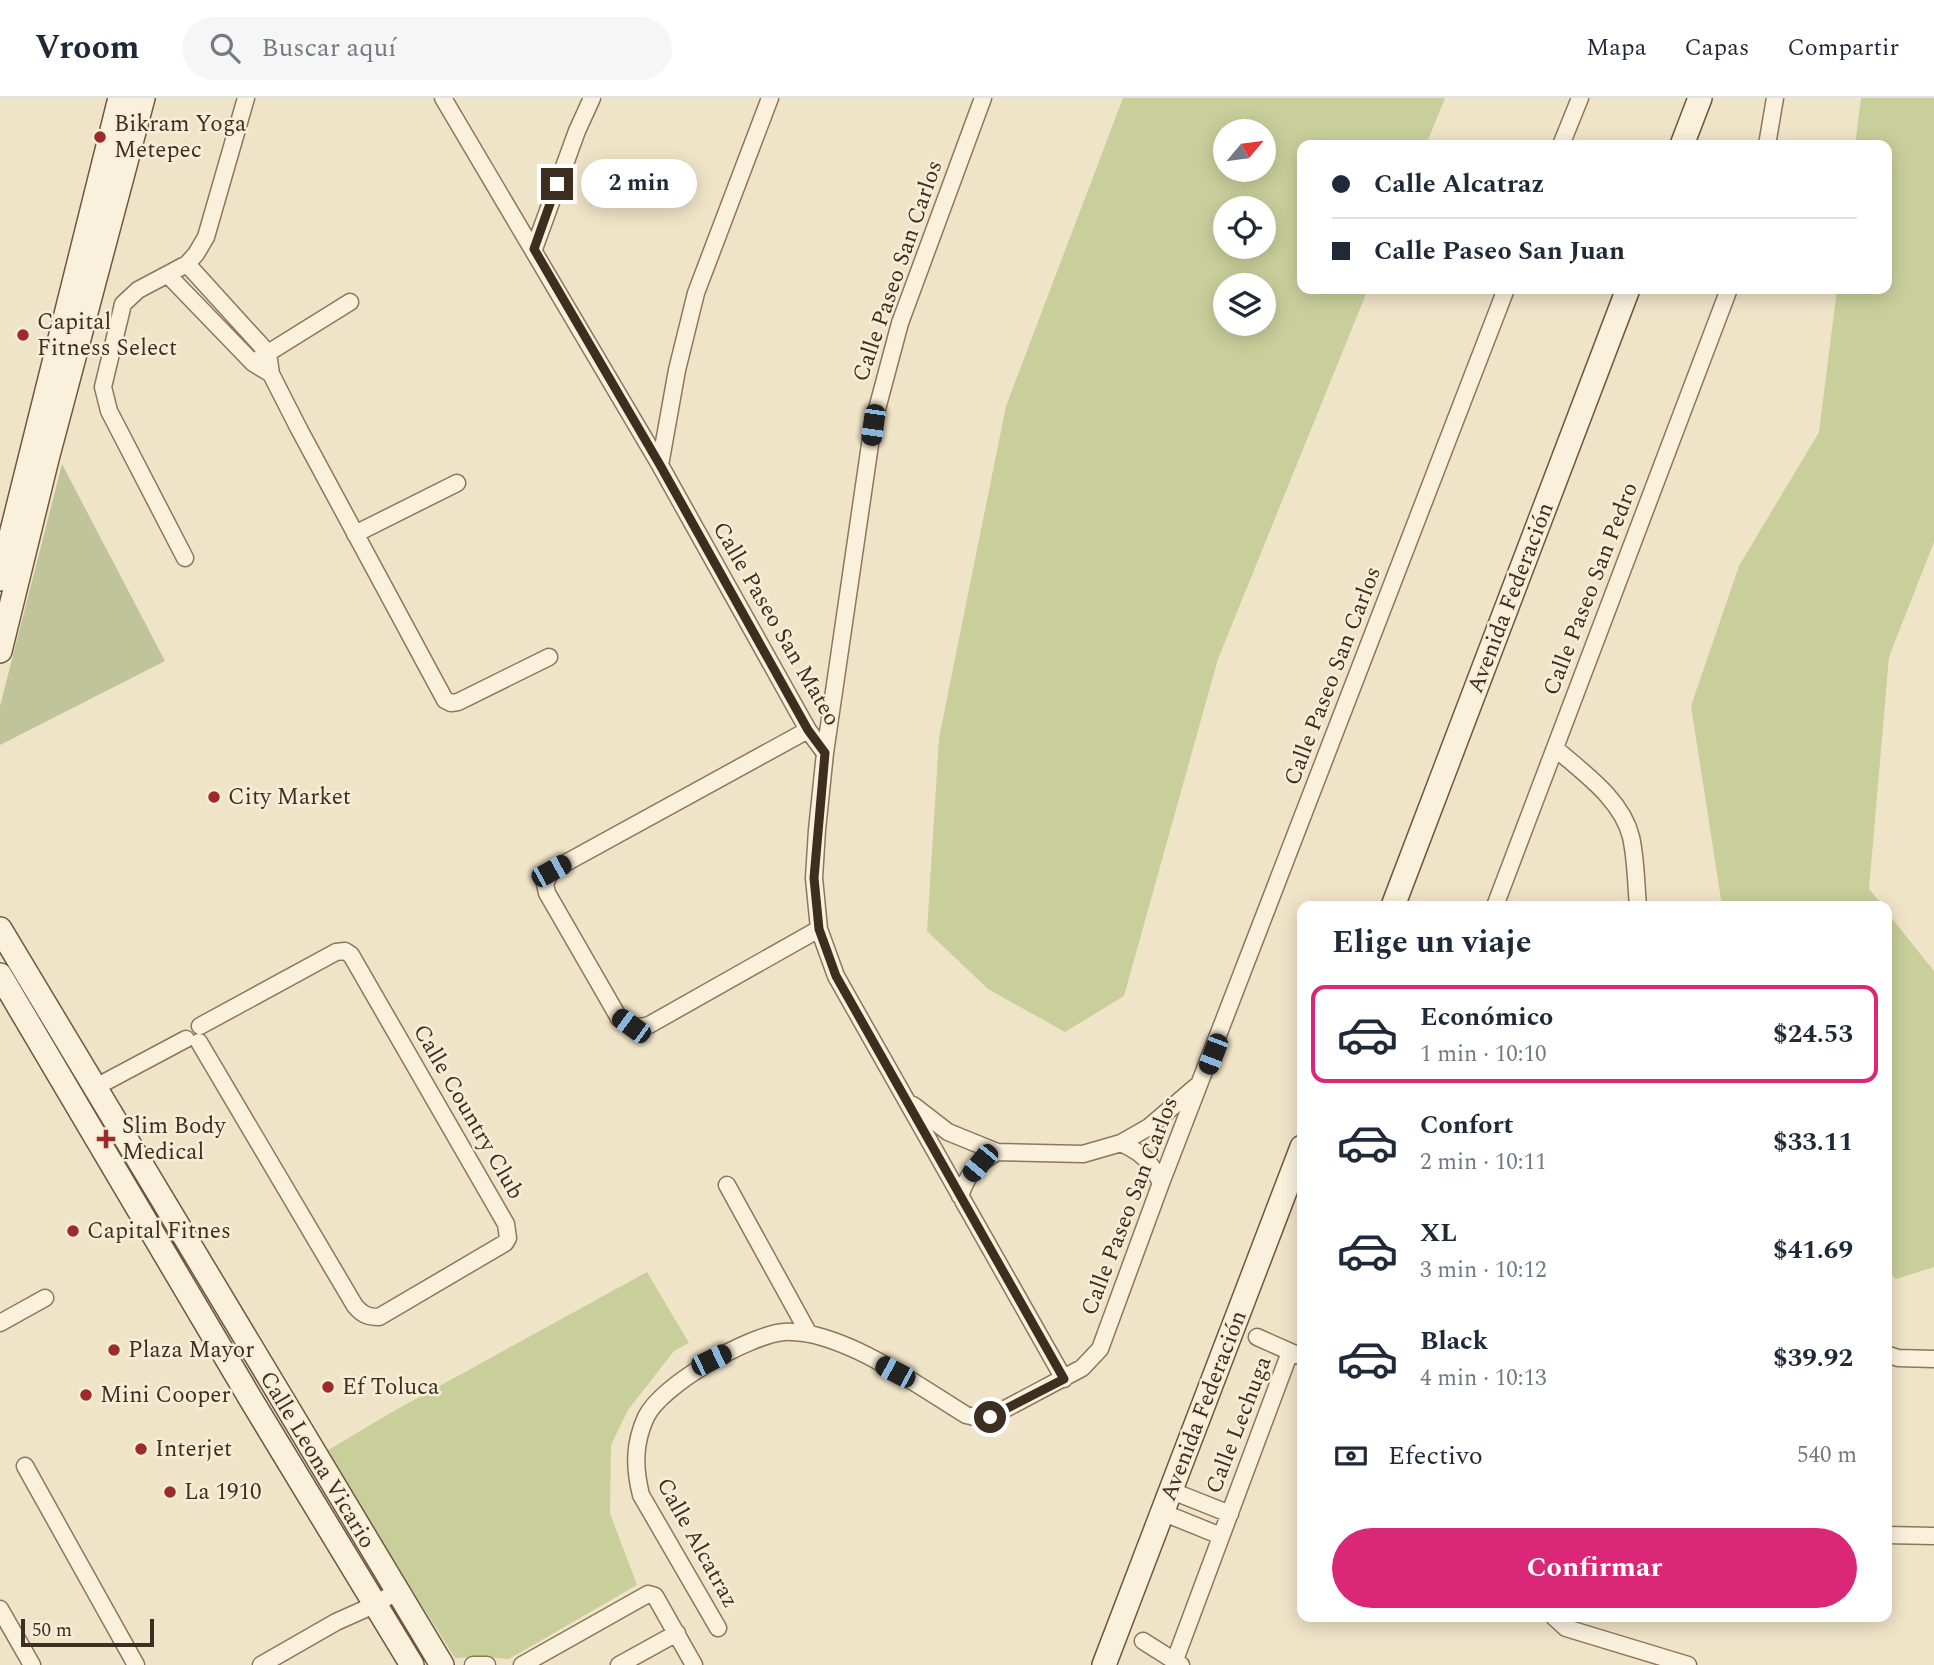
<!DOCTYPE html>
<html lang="es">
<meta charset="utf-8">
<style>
body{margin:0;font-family:Spectral,serif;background:#f6f6f7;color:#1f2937;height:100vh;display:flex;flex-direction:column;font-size:26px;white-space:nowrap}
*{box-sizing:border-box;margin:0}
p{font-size:23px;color:#747a83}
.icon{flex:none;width:38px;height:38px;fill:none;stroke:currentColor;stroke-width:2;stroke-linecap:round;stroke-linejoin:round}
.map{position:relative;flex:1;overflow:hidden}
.side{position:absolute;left:1297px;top:803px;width:595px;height:721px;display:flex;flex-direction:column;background:#fff;border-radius:14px;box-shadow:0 4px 18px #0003}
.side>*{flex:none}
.hud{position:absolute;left:1297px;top:42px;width:595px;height:154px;border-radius:14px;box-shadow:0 4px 18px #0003;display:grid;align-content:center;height:154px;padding:0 35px;background:#fff}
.needle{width:46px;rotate:61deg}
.fabs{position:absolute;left:1213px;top:21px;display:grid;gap:14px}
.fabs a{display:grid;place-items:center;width:63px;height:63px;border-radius:50%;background:#fff;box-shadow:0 4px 18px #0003;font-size:35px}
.scale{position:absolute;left:21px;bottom:18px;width:133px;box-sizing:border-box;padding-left:7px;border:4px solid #3d2e20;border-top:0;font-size:19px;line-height:24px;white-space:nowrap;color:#3d2e20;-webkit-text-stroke:5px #f7eed8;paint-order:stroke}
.end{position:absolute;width:32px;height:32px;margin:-16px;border:9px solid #3d2e20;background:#fff;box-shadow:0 0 0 4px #fff}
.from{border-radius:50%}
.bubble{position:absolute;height:49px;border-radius:24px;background:#fff;box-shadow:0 4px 18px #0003;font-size:23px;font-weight:700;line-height:49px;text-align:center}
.car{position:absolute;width:21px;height:42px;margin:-21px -10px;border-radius:9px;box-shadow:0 0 5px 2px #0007;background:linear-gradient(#222 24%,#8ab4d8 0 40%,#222 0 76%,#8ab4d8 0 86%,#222 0)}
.hud b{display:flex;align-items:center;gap:24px;height:66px;font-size:26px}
.hud b+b{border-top:2px solid #e0e1e3}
.hud i{width:18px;height:18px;background:#1f2937}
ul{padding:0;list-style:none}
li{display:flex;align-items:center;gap:21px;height:98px;margin:0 14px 10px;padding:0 21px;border:4px solid transparent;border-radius:14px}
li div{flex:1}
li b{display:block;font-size:26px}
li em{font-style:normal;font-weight:700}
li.active{border-color:#db2777}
li>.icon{width:63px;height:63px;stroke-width:1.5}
h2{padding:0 35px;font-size:32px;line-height:84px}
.pay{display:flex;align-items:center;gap:18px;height:77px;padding:0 35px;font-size:26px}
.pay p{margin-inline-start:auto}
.primary-button{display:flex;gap:14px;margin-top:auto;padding:14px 35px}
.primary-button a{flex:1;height:80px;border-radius:42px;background:#db2777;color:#fff;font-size:28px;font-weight:700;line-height:80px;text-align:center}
header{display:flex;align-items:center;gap:42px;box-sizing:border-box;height:98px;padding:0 35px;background:#fff;border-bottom:2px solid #e0e1e3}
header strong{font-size:33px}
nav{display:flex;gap:38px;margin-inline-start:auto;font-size:24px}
.search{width:490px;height:63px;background:#f6f6f7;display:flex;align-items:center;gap:18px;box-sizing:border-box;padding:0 24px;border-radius:38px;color:#747a83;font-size:26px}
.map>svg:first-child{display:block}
</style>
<header>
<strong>Vroom</strong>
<div class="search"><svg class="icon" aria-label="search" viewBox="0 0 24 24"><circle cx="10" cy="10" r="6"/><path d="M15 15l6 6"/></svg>Buscar aquí</div>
<nav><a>Mapa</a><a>Capas</a><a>Compartir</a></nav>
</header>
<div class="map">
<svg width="1934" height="1567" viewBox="0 0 1934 1567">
<rect width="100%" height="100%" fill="#f0e4c8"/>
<path fill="#c9cf9b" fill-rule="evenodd" d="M1123,0H1445L1426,47H1302V191H1368L1218,561L1124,898L1065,934L988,891L927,833L939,640L1006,308ZM1264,33V72H1225V33ZM1225,110H1264V149H1225ZM1264,187V226H1225V187Z
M1861,0H1934V444L1889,559L1869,791L1883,808H1722L1691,608L1739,468L1819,334L1837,191H1886V47H1855Z
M1886,813L1934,873V1169L1896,1181L1886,1172Z
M647,1174L689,1245L674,1253L628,1312L611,1347L610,1415L637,1487L509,1561L482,1559L455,1560L325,1354L392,1314Z"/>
<path fill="#bfc49a" d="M62,366L165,563L0,647V608Z"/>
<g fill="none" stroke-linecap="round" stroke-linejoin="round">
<defs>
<path id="minor" d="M443,0L660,367L808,632L825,655
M983,0L900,225L873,326L825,655L817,732L814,780L819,831L836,878L1064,1281
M1561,47L1580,0
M1767,47L1775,0
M534,151L577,33L592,0
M187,166L268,255L271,276L299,331L445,602L451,605L458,604L549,559
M168,177L253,265L271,276
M260,260L350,204
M660,367L677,272L696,195L770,0
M355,436L457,385
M185,460L109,313L103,289L123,206L138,192L187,166L196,156L206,139L246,0
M808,632L551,773L545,786L547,795L619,920C630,928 636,931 649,927L819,831
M1555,650C1582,674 1622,701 1631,739C1636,761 1636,786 1638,808
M1495,808L1729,191
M199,944L355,1208C362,1216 367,1219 379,1219L505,1145L508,1140L506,1126L351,857L345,853L336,854L200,928
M94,990L186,941
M913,1007L948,1034L997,1054L1083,1056L1121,1045L1149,1029L1199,986
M1121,1045C1144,1056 1150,1063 1161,1085
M727,1087L809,1236
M960,1098C968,1075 977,1066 997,1054
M0,1225L45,1200
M1257,1239L1302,1259
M1886,1256L1898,1260L1934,1261
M25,1368L136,1567
M1172,1393L1230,1416
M1164,1415L1221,1438
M1886,1437L1934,1438
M0,1511L32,1567
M1554,1519L1566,1530L1688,1567
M718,1530L641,1397C634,1369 634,1345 646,1319C661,1287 749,1237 784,1234C791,1233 803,1235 810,1236C864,1248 919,1288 966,1317L979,1320L990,1319L1082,1270L1100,1251L1161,1085L1506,191
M1143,1543L1181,1567
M1175,1562L1290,1254
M261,1567L336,1524L374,1507L396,1494
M473,1567H487
M522,1567L648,1496L655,1498L694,1567
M619,1567L677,1535"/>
<path id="secondary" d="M1682,47L1700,0
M0,481L120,0
M0,553L47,361L143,0
M1393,808L1628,191
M0,831L442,1567
M0,877L250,1300L412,1567
M1104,1567L1302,1049"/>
</defs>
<use href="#minor" stroke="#8d765c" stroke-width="19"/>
<use href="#secondary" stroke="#6f573f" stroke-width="26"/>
<use href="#minor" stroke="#faf1dc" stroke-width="16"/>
<use href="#secondary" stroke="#faf1dc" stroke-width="23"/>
</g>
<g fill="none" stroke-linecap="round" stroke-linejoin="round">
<path stroke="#3d2e20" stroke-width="9" d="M557,86L534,151L660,367L808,632L825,655L814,780L819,831L836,878L1064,1281L990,1319"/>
</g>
<g fill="#9e2a2b" stroke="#f7eed8" stroke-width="2.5">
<circle cx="100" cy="39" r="7"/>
<circle cx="23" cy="237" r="7"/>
<circle cx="214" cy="699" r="7"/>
<path d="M102.5 1030.5h7v7h7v7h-7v7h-7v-7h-7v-7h7z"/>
<circle cx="73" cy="1133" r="7"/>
<circle cx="114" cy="1252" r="7"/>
<circle cx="328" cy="1289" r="7"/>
<circle cx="86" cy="1297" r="7"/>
<circle cx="141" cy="1351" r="7"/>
<circle cx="170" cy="1394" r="7"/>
</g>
<g text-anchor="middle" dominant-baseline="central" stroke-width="5" stroke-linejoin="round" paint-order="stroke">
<g font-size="23" fill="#3d2e20" stroke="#f7eed8" text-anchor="start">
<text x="114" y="26">Bikram Yoga<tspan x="114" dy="26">Metepec</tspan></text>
<text x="37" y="224">Capital<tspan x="37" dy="26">Fitness Select</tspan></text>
<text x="228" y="699">City Market</text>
<text x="122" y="1028">Slim Body<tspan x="122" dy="26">Medical</tspan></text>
<text x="87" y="1133">Capital Fitnes</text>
<text x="128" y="1252">Plaza Mayor</text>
<text x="342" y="1289">Ef Toluca</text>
<text x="100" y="1297">Mini Cooper</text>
<text x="155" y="1351">Interjet</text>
<text x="184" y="1394">La 1910</text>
</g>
<g font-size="23" fill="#3d2e20" stroke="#f7eed8">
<text transform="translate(898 173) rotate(-71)">Calle Paseo San Carlos</text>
<text transform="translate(1591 491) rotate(-69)">Calle Paseo San Pedro</text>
<text transform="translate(1511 500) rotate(-69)">Avenida Federación</text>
<text transform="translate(776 526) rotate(60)">Calle Paseo San Mateo</text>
<text transform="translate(1333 578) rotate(-69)">Calle Paseo San Carlos</text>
<text transform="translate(468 1014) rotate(60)">Calle Country Club</text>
<text transform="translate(1130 1108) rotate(-69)">Calle Paseo San Carlos</text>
<text transform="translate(1204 1308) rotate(-69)">Avenida Federación</text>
<text transform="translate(1239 1327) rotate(-69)">Calle Lechuga</text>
<text transform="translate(317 1362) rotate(59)">Calle Leona Vicario</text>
<text transform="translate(697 1445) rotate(61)">Calle Alcatraz</text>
</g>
</g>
</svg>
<div class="fabs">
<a><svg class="needle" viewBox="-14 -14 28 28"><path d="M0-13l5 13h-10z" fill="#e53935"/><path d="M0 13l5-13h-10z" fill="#747a83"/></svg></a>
<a><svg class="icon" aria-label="locate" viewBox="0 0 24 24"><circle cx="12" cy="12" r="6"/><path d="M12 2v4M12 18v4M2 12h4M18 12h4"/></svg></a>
<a><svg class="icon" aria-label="layers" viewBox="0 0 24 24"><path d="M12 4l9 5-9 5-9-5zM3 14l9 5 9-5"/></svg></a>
</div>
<div class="scale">50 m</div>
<i class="end from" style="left:990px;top:1319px"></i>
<i class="end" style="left:557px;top:86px"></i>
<div class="bubble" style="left:581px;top:61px;width:116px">2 min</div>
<i class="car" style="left:873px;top:327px;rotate:188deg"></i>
<i class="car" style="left:551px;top:773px;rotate:61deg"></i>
<i class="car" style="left:631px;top:928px;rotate:306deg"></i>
<i class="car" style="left:1213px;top:956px;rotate:201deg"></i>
<i class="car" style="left:980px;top:1065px;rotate:220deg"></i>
<i class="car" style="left:711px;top:1262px;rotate:64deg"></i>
<i class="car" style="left:895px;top:1274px;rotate:298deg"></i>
<div class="hud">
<b><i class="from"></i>Calle Alcatraz</b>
<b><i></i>Calle Paseo San Juan</b>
</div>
<section class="side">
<h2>Elige un viaje</h2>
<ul>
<li class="active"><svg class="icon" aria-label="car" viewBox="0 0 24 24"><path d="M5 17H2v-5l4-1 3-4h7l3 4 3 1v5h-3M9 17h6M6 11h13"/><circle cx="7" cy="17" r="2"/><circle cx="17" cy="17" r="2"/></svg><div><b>Económico</b><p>1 min · 10:10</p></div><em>$24.53</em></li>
<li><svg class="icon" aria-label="car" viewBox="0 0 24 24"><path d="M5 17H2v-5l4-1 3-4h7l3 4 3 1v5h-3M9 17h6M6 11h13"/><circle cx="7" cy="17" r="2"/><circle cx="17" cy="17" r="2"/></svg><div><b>Confort</b><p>2 min · 10:11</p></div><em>$33.11</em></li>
<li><svg class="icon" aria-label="car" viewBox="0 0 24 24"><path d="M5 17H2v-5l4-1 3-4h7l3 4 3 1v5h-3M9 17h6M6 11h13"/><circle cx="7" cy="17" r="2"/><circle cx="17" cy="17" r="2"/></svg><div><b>XL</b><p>3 min · 10:12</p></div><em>$41.69</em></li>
<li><svg class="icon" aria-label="car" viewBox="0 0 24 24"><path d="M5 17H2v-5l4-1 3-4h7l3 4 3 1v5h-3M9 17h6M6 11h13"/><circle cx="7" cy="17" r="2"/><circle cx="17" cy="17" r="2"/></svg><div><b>Black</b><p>4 min · 10:13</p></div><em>$39.92</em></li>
</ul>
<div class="pay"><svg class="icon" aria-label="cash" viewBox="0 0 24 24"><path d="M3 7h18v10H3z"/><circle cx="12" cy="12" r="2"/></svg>Efectivo<p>540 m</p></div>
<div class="primary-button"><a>Confirmar</a></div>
</section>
</div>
